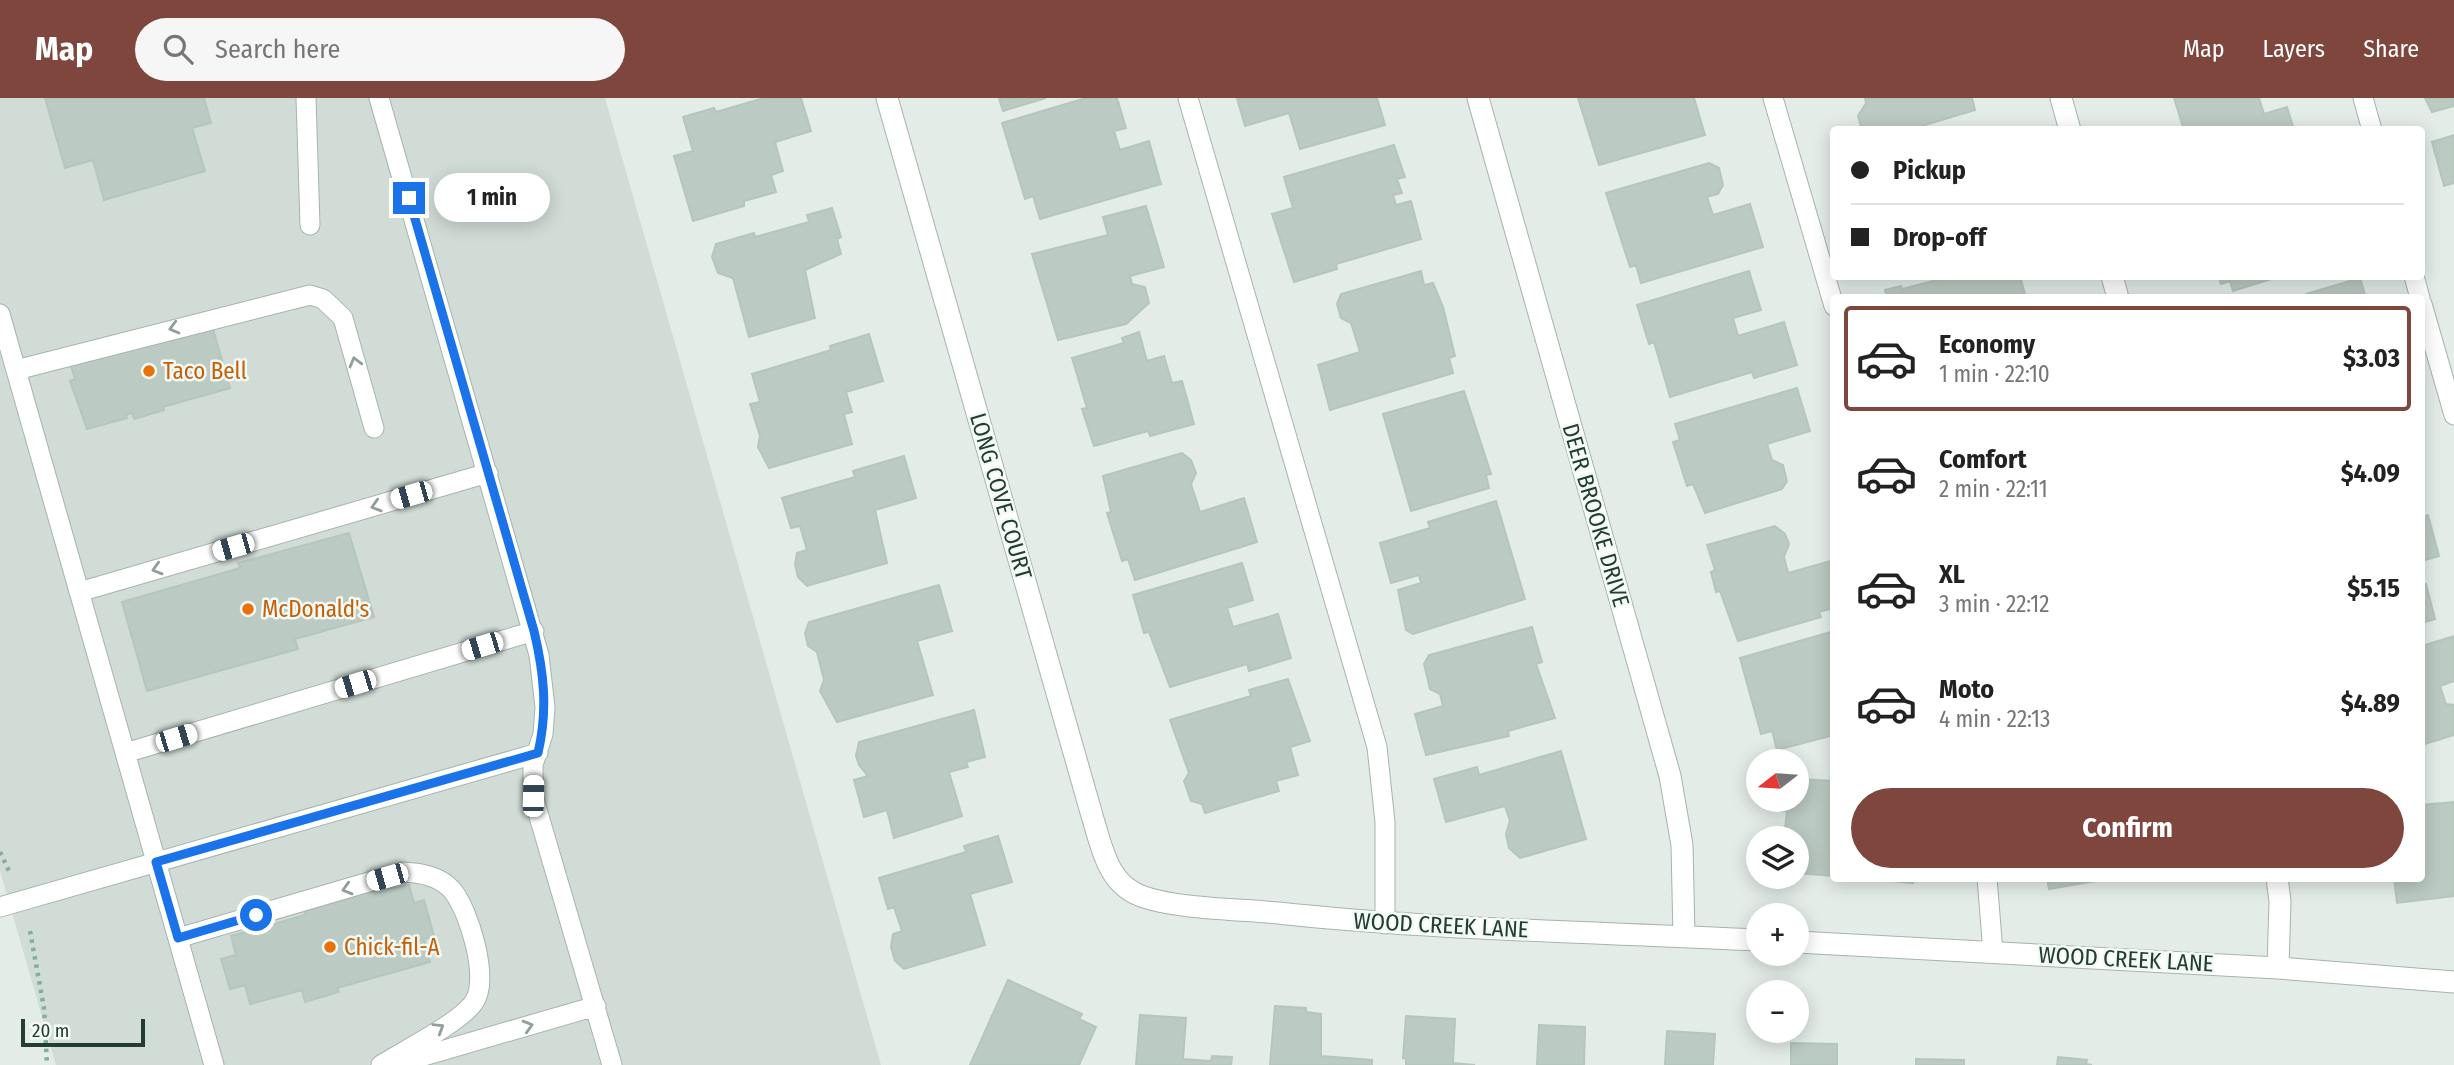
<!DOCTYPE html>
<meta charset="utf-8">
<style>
body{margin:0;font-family:"Fira Sans Condensed",sans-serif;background:#f6f6f6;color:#222;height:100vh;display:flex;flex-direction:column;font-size:26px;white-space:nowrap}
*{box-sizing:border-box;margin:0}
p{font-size:23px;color:#767676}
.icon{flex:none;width:38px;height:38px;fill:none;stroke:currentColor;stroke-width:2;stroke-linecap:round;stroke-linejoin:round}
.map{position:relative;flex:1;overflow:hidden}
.drawer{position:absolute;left:1830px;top:196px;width:595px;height:588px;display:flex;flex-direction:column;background:#fff;border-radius:7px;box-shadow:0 4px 18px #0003}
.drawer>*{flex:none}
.hud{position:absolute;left:1830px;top:28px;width:595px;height:154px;border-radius:7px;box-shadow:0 4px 18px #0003;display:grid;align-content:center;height:154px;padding:0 21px;background:#fff}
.needle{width:46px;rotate:253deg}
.controls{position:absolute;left:1746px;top:651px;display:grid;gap:14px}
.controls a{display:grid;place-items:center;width:63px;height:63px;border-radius:50%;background:#fff;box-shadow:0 4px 18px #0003;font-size:35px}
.scale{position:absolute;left:21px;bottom:18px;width:124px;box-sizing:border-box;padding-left:7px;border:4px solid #233d33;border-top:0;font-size:19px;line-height:24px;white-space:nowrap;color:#233d33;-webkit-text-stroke:5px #f3f9f5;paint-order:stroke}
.end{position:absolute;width:32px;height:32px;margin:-16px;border:9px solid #1a73e8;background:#fff;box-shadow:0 0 0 4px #fff}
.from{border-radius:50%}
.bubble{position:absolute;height:49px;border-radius:24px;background:#fff;box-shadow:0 4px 18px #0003;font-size:23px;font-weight:700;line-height:49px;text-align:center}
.car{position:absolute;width:21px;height:42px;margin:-21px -10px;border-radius:9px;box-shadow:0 0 5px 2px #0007;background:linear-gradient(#fff 24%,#345 0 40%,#fff 0 76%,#345 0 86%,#fff 0)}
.hud b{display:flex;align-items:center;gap:24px;height:66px;font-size:26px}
.hud b+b{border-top:2px solid #e0e0e0}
.hud i{width:18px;height:18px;background:#222}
ul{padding:12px 0 0;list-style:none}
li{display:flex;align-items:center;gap:21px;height:105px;margin:0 14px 10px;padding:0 7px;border:4px solid transparent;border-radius:7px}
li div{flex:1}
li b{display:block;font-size:26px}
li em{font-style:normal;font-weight:700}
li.current{border-color:#7e463d}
li>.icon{width:63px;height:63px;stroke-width:1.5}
.button{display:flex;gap:14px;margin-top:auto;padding:14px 21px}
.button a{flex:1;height:80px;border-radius:42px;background:#7e463d;color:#fff;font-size:28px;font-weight:700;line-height:80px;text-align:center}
header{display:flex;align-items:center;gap:42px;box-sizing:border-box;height:98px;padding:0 35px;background:#7e463d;color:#fff}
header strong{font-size:33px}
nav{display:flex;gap:38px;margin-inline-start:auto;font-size:24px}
.search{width:490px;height:63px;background:#f6f6f6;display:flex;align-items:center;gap:18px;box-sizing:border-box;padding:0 24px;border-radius:38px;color:#767676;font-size:26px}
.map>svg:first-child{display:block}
</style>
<header>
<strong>Map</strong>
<div class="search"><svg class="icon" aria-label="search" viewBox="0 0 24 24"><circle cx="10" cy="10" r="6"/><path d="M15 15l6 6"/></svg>Search here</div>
<nav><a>Map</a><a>Layers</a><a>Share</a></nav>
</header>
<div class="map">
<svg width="2454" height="967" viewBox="0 0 2454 967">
<rect width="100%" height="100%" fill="#e3ece7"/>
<path fill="#d1dcd6" d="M0,0H605L881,967H56L0,773Z"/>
<path fill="#bbcac2" stroke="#b5c6bd" stroke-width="2" d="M45,0H204L211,25L192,30L205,73L104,102L93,62L65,70Z
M764,0H801L811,33L775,44L783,73L771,77L776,94L744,103V108L693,123L674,58L693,53L683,19L714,10L716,14Z
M999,0H1046L1003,13Z
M1086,0H1117L1126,30L1114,33L1120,52L1149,43L1161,86L1040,121L1033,98L1025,101L1002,25Z
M1237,0H1377L1385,27L1300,51L1289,15L1245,28Z
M1578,0H1694L1705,37L1599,67Z
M1865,0H1972L1975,12L1908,32H1862L1858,18L1866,5Z
M2174,0H2259L2264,16L2287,9L2294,32H2184Z
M2425,0H2454V8L2432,14Z
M2454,37V85L2444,88L2432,44Z
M1394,47L1405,79L1397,81L1402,95L1393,97L1396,107L1411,103L1421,141L1336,166L1337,171L1294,184L1272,116L1293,110L1284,79Z
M1709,65L1719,70L1723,87L1718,96L1707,99L1713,117L1750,106L1763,149L1641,185L1636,167L1630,169L1606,95Z
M1146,108L1164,169L1130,178L1132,186L1145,189L1149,205L1126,226L1058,242L1032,156L1108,137L1103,119Z
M832,110L841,139L837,141L841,156L805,172L815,220L749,239L733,180L718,175L712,159L716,146L754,135L755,139L809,124L807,117Z
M1421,173L1424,187L1433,185L1443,209L1455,258L1449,260L1453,275L1330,312L1318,267L1360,254L1351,225L1341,220L1337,206L1341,196Z
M1749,173L1761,212L1733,220L1738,238L1784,224L1797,267L1754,280L1752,274L1670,299L1654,244L1649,246L1637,207Z
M1952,178H2020L2026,200H1887L1885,192L1901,188L1902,191Z
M2218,178H2281L2233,193L2230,183L2221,186Z
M2360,180L2366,200H2307L2306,196Z
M211,224L230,290L163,309L164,312L134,321L132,315L126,317L127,320L87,331L70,283L75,281L70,265Z
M1139,234L1147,263L1164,258L1172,285L1182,283L1194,326L1150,338L1148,333L1094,348L1082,311L1087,310L1072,260L1124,245L1122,240Z
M869,236L883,283L846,294L852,314L844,316L852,346L769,370L758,349L760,338L750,306L760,304L752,276L831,252L830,248Z
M1797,290L1810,333L1767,346L1772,362L1783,367L1787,383L1782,391L1705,415L1693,386L1687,388L1673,344L1680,342L1675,326Z
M1464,293L1491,376L1486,377L1489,390L1411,413L1383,316Z
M1182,355L1191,362L1196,375L1191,386L1200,414L1244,400L1257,444L1135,482L1128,461L1122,463L1107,415L1111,414L1103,378Z
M904,358L916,400L875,412L887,465L807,488L798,479L795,466L797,455L807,452L800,428L791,430L782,400L855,379L853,373Z
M1496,403L1525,501L1413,536L1406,532L1398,492L1421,485L1419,477L1391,485L1380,445L1430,430L1428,424Z
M2428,417L2439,458L2422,463V419Z
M1775,428L1785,436L1789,446L1784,459L1788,475L1834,462V510L1819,514L1821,519L1738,543L1720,493L1716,494L1711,474L1715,472L1707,447Z
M349,435L374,519L295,541L298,551L147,593L122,504L240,470L238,465Z
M1242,465L1253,502L1227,510L1233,529L1278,516L1291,560L1249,573L1247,566L1170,589L1149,534L1144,535L1133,497Z
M2426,486L2435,521L2422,525V487Z
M939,487L952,533L917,543L933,597L837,624L820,593L824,582L817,554L808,548L805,535L809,524Z
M1532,529L1542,564L1536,566L1555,620L1508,633L1509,638L1426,657L1415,616L1443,608L1440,596L1430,591L1424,566L1429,557Z
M1834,533V637L1777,652L1772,633L1761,636L1740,560Z
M2454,538V583L2440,588L2446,606L2454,607V637L2422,647V548Z
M1288,581L1310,643L1290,649L1298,677L1276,683L1279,693L1205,715L1202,706L1191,703L1184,683L1189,675L1170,622L1251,598L1249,592Z
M974,612L985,659L966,664L968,669L949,674L962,718L894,740L887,712L864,719L854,682L868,678L859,667L856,658L859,644Z
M1561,653L1586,741L1520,760L1509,750L1506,736L1510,723L1505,708L1446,724L1434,681L1477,669L1479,677Z
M1797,681L1834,683V778L1797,775V740H1784L1787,713H1779L1780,702H1797Z
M2454,704V798L2397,805L2394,780H2422V707Z
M998,738L1012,784L970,796L985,847L904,871L895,863L891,849L893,836L902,833L894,809L888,811L879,780L966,754L964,748Z
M1860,780H1913V785Z
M2047,780H2095L2096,783L2049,791Z
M394,786L395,790L409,787L414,805L424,802L434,838L424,841L430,864L337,890L339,894L305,904L302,892L250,906L245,887L230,891L221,861L236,857L231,838L305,817L304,811Z
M1008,882L1082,916L1079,921L1096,929L1079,967H970Z
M1275,908L1306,910V914L1321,916V958L1372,962V967H1270Z
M1140,917L1186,920L1183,961L1211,963L1212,958L1232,959L1231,967H1136Z
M1406,918L1455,921L1453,965L1475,967H1406V961L1403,960Z
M1539,927L1585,929L1584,967H1537Z
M1667,933L1715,936L1713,967H1665Z
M1791,945L1837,946V967H1791Z
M2058,959L2087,962L2086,966L2092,967H2057Z
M1916,961L1964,962V967H1916Z"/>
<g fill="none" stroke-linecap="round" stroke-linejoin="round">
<defs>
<path id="service" d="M306,0L310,127
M379,0L539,557L545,609L543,636L533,667V698L612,967
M1188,0L1377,649L1385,724V826
M1773,0L1834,208
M2363,0L2372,32
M2414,178L2420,200
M2422,206L2454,317
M0,216L214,967
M16,272L310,197L323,201L343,220L374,330
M79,494L488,375
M125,655L534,533
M1987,780L1993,854
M0,809L538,655
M178,840L403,774C422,775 439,778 452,792C469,812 490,881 474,904C461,924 405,952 381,967
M396,966L596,908"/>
<path id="minor" d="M887,0L1093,721C1102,750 1108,786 1141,798C1176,811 1239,811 1278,815C1438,832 1598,834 1759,842
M1478,0L1670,678L1682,747L1684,838
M2061,0L2070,32
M2112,178L2118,200
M2277,780L2280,803L2278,870
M1797,844L2278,870L2454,884"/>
</defs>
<use href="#service" stroke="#a6b4ad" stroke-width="21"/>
<use href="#minor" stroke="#a6b4ad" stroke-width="23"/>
<path stroke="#84af9c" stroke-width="4.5" stroke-dasharray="3.5 5" stroke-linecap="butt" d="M0,754L10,775
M30,833L44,910L47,967"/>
<use href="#service" stroke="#fff" stroke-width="19"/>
<use href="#minor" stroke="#fff" stroke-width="21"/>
</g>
<defs><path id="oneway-chevron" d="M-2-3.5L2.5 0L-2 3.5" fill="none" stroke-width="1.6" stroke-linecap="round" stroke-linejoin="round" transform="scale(1.75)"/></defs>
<g stroke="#919e99">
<use href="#oneway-chevron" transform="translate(174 230) rotate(165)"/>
<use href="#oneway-chevron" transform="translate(355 264) rotate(-105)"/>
<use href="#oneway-chevron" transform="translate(376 408) rotate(164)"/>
<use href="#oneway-chevron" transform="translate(157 471) rotate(164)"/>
<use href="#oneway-chevron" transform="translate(347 791) rotate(164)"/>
<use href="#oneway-chevron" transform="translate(528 928) rotate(-16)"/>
<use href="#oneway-chevron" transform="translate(439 930) rotate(-32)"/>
</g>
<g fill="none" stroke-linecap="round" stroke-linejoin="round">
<path stroke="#1a73e8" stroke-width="9" d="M256,817L178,840L156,764L538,655C548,612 544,575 534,533L409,100"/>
</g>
<g fill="#e8710a" stroke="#f3f9f5" stroke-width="2.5">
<circle cx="149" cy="273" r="7"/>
<circle cx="248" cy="511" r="7"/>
<circle cx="330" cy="849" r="7"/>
</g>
<g text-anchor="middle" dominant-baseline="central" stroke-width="5" stroke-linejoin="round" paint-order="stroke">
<g font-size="23" fill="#c56008" stroke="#f3f9f5" text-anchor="start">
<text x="163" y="273">Taco Bell</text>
<text x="262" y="511">McDonald's</text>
<text x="344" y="849">Chick-fil-A</text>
</g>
<g font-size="23" fill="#233d33" stroke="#f3f9f5">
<text transform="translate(1001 398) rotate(74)">LONG COVE COURT</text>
<text transform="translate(1596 417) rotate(74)">DEER BROOKE DRIVE</text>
<text transform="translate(1441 827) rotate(3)">WOOD CREEK LANE</text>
<text transform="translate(2126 861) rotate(3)">WOOD CREEK LANE</text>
</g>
</g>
</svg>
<div class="controls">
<a><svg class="needle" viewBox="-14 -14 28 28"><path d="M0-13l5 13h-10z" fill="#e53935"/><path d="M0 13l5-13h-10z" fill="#767676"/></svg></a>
<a><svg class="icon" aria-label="layers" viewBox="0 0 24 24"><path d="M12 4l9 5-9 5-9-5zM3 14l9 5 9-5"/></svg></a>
<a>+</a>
<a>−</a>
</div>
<div class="scale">20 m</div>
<i class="end from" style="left:256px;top:817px"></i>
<i class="end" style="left:409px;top:100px"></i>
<div class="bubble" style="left:434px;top:75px;width:116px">1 min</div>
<i class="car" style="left:411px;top:397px;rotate:254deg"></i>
<i class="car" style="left:233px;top:449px;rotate:254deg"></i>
<i class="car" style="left:482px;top:548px;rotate:253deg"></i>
<i class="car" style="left:355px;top:586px;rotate:253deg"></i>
<i class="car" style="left:176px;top:640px;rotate:73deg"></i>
<i class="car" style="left:533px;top:698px;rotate:1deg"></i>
<i class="car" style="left:387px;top:779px;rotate:254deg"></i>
<div class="hud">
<b><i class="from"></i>Pickup</b>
<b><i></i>Drop-off</b>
</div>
<section class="drawer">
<ul>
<li class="current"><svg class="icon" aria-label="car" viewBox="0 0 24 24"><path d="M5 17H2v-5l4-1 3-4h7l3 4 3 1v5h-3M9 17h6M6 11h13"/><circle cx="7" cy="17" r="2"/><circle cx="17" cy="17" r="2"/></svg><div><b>Economy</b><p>1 min · 22:10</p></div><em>$3.03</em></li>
<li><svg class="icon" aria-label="car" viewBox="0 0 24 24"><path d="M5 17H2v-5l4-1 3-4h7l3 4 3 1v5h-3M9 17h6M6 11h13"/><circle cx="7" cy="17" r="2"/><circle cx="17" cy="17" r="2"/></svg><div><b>Comfort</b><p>2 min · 22:11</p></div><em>$4.09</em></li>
<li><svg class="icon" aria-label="car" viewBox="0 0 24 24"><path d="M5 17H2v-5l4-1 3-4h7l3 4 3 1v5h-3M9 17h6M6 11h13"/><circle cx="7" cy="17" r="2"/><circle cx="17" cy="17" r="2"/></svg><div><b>XL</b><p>3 min · 22:12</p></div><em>$5.15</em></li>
<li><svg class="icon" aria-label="car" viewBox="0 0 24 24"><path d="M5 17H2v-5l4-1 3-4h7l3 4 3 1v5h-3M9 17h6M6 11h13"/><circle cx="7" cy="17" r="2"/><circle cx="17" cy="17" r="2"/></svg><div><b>Moto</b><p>4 min · 22:13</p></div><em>$4.89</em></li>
</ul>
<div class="button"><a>Confirm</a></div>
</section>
</div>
